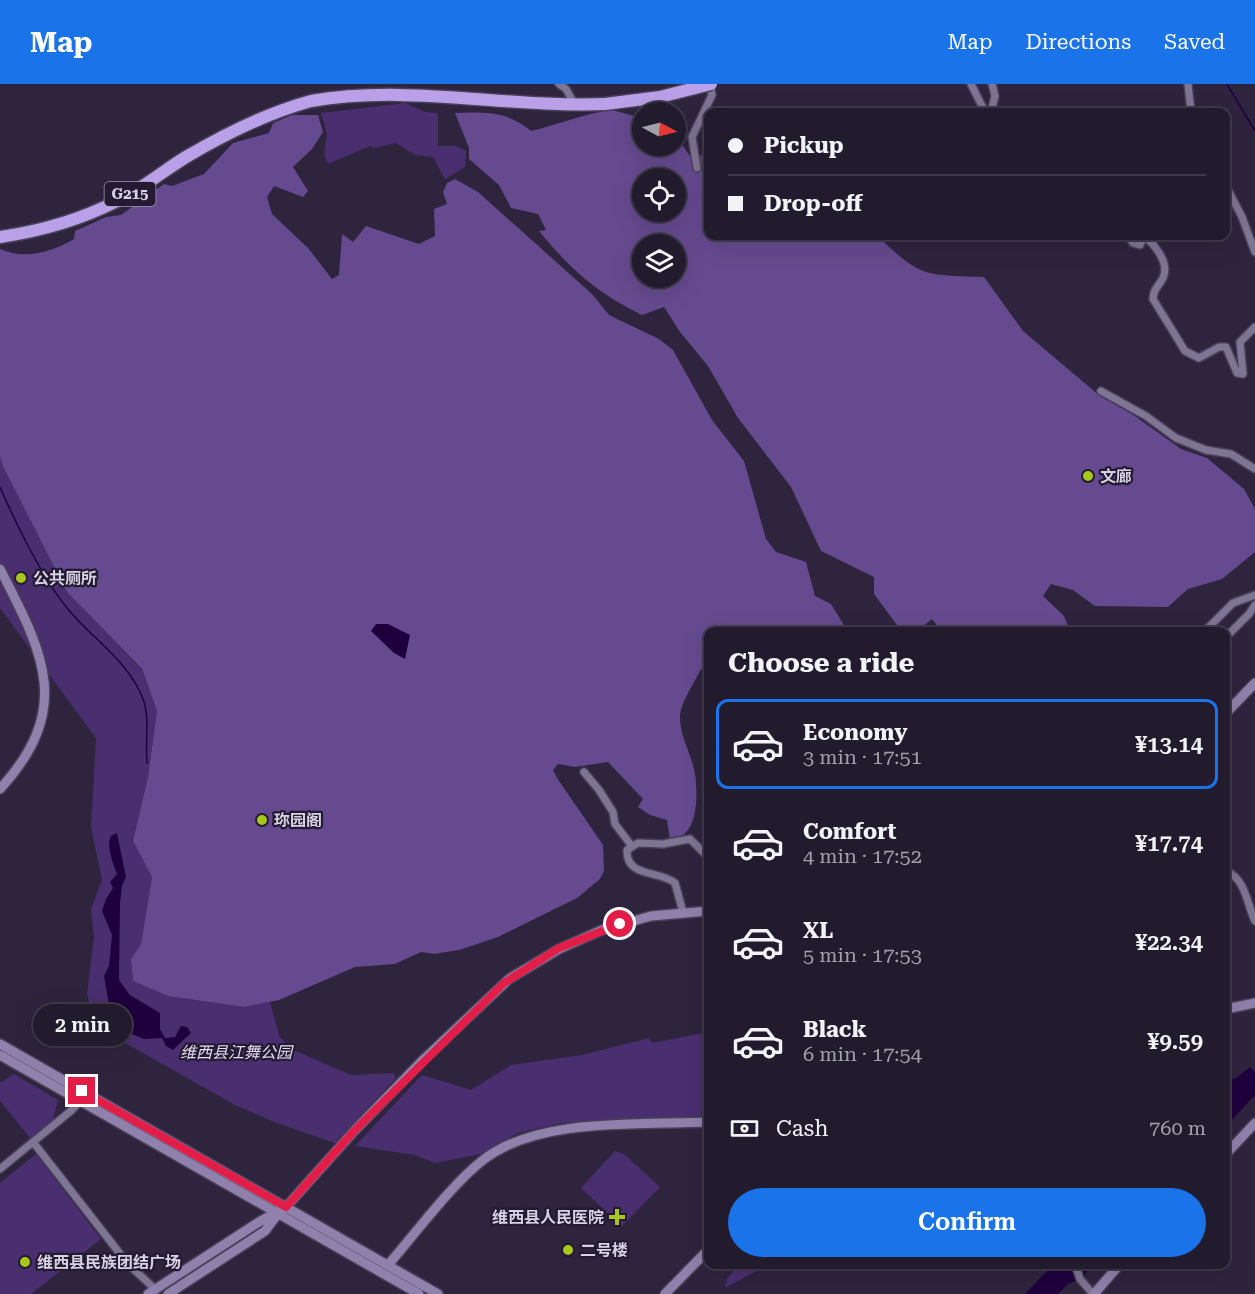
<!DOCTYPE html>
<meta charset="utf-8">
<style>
body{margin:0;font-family:"Roboto Serif","Noto Sans SC",serif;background:#2a2436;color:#f1f3f6;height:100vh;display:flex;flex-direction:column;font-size:22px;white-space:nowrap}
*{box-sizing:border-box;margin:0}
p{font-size:20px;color:#a2a1aa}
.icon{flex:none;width:33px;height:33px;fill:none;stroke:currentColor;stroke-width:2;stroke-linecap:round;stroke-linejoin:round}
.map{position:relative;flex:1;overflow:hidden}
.sheet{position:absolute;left:704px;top:543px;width:526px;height:642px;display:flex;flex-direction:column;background:#221b2e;border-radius:12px;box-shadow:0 6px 24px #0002,0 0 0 2px #3f394a}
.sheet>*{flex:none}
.hud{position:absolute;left:704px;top:24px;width:526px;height:132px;border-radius:12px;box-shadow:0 6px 24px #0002,0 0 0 2px #3f394a;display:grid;align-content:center;height:132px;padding:0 24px;background:#221b2e}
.needle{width:39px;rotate:97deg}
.controls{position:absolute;left:632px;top:18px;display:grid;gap:12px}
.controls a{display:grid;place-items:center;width:54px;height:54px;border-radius:50%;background:#221b2e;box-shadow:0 6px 24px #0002,0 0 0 2px #3f394a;font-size:30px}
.end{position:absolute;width:27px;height:27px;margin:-14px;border:8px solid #e11d48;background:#fff;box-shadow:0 0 0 3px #fff}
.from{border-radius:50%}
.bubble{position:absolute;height:42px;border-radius:21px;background:#221b2e;box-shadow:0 6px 24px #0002,0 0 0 2px #3f394a;font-size:20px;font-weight:600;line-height:42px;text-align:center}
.hud b{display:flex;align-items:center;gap:21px;height:57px;font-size:22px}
.hud b+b{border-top:2px solid #3f394a}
.hud i{width:15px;height:15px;background:#f1f3f6}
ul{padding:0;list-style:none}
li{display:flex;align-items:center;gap:18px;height:90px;margin:0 12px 9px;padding:0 12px;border:3px solid transparent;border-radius:12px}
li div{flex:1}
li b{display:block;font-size:22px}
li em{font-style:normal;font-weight:600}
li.selected{border-color:#1a73e8}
li>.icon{width:54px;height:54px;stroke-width:1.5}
h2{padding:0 24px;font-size:27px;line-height:72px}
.pay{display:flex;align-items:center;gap:15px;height:66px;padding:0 24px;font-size:22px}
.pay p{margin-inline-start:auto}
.button{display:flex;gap:12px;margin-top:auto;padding:12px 24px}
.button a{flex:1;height:69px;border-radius:36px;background:#1a73e8;color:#fff;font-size:24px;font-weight:600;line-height:69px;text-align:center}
header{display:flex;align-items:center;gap:36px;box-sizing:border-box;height:84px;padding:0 30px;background:#1a73e8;color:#fff}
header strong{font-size:28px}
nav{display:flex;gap:33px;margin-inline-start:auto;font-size:21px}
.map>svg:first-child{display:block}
</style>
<header>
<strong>Map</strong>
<nav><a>Map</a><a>Directions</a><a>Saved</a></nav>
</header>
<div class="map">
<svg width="1255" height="1210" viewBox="0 0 1255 1210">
<rect width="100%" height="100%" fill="#2e243e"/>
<path fill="#4a2f70" d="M405,19L425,28L438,29V62H456L466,67L465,83L445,95L433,73L415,71L396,59L374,64L370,62L328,80L324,71L327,50L321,29Z
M0,372L67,508L142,586L157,627L148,693L133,757L152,793L141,860L131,875L133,897L168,912L244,923L270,918L279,952L291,965L351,991L393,989L396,994L335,1059L277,1039L235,1021L113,952L94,937L87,910L94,853L91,825L102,796L91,743L96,654L0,524Z
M708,948V1032L561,1039L518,1049L480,1070L435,1079L415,1071L355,1062L422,991L471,1006L511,981L582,971L649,954L653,959Z
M14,990L58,1016L52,1039L31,1055L0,1017V999Z
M615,1067L624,1070L660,1103L622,1142L581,1104Z
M36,1070L101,1155L31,1210H0V1099Z
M738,1181V1180L768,1181L725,1204L727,1195Z"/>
<path fill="#654a8f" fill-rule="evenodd" d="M612,26L642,34V62H675V50L692,75L701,71L708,76V152H878C920,194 926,191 984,193L1023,247L1100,312L1132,330L1181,365L1207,374L1244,405L1255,425V468L1222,495L1188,505L1168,523L1095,522L1073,506L1051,500L1043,512L1064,532L1070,547H941L932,535L917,547L897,541L874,510V493L821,467L791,403L738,334L708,282L680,248L664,223L642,231C596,208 571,186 539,147L546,146L538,130L511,124L499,101L469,75V64L455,29C484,28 508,27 531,47C558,41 584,29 612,26ZM642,94H675V128H642ZM642,160H675V194H642Z
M292,31H318L323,48L312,65L293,83L308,107L303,113L274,102L267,113L272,130L308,164L332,195L339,191L342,150L353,158L366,142L419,160L435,152L434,125L447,120L443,108L447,99L455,95L478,108L592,210L609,231L659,255L673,266L712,336L744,377L766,455L776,468L806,478L815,512L831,520L845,543L855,547L708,548V589L701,585C694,600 679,620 680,636C681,654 692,672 695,690C698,711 699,754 670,756L667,736L650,731L638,723L643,715L608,678L575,683L558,680L553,686L557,694L603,761L604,787L600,795L577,814L498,853L459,866L434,870L421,868L395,880L355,883L279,916L244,923L168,912L133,897L131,875L141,860L152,793L133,757L148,693L157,627L142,585L67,508L3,382L0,372V165C25,176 52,168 74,155L75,147L106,133L121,131L164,100L172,102L204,90L233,59L269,49L273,39Z"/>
<path fill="#1f003e" d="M376,540H388L410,551L405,575L394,569L371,547Z
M117,749L126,793L122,802L120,819L119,896L130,911L160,929V945L165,954L175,953L181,942L187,943L191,949L173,966L166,962L162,954L144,955L120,945L111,933L104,892L109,882L112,851L102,827L106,815L113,804L110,798L117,790C113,780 106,762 111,752Z
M1250,983L1255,988V1011L1226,1042V996L1235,995Z
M1053,1181H1090L1084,1193L1068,1200L1058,1210H1025Z"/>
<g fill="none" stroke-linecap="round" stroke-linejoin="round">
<path stroke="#1f003e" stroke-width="1.5" d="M1227,0L1255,47
M0,403C16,440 42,493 67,524C91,554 129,577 143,615C150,632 145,659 147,679"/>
<defs>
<path id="street" d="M559,0L566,5L575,21
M971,0L985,28
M1188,0L1191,28
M991,28L995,12L992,0
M697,84L692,53L712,11L710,0
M1226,102L1242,133L1255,168
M1128,152L1133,159L1140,161L1144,152
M1144,152C1155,161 1170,179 1163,194C1159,202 1153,205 1153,215L1185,267L1199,274L1219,263H1226L1237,289L1243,290L1240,258L1255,243
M1101,307L1146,332L1176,354L1206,366L1231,370L1255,385
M1204,548L1233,519L1255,511
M1226,553L1249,530L1255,521
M584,688L599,706L613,728L615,740L631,761
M1226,787C1246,795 1247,821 1255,837
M683,828L675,799C659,786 626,794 627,766L638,759L663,760L690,755L708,773
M33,1058L128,1180L155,1205
M0,1085L72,1026L80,1017
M1075,1180L1080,1195L1093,1210"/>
<path id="secondary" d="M0,485C43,569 74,624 0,705
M1226,629L1255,599
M1226,925L1255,919
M0,960L438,1210
M0,971L419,1210
M1226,1070L1255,1039
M388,1181C415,1150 451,1101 483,1076C538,1033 640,1041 708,1038
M148,1210L259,1138L286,1123L355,1046L423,976L509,895L559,865L602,846L651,832L708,827
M168,1210L265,1147L277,1131
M665,1210L708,1166
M1094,1210L1120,1180"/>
<path id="highway" d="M0,153C41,147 80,136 117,117C142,105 163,87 186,73C225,50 267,29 311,17C408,0 507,24 605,20"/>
</defs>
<use href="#street" stroke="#484056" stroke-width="10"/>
<use href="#secondary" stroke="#484056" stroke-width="12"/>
<use href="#highway" stroke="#484056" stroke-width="15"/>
<use href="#street" stroke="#7e7493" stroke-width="7"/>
<use href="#secondary" stroke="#9081ac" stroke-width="9"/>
<use href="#highway" stroke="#baa0e8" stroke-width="12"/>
<defs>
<path id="highway-bridge" d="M605,20L660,13L711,0"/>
</defs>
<use href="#highway-bridge" stroke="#484056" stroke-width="15" stroke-linecap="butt"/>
<use href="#highway-bridge" stroke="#baa0e8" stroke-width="12"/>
</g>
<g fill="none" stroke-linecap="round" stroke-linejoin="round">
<path stroke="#e11d48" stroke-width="8" d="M82,1007L286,1123L355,1046L504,899L559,864L620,840"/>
</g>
<g fill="#a8c71c" stroke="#241a33" stroke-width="2">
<circle cx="1088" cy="392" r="6"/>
<circle cx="21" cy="494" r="6"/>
<circle cx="262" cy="736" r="6"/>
<path d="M614 1124h6v6h6v6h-6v6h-6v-6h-6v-6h6z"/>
<circle cx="568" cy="1166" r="6"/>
<circle cx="25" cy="1178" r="6"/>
</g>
<g text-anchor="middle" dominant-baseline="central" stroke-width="4.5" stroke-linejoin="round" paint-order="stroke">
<rect fill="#241a33" stroke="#a19bae" stroke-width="1.5" x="104.5" y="98" width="51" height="24" rx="4.5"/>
<g font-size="15" font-weight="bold" fill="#d7d2e3">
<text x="130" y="110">G215</text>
</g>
<g font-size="16" font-weight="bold" fill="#d7d2e3" stroke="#241a33" text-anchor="start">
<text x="1100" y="392">文廊</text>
<text x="33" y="494">公共厕所</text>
<text x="274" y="736">珎园阁</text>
<text x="604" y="1133" text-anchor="end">维西县人民医院</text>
<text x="580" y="1166">二号楼</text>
<text x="37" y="1178">维西县民族团结广场</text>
</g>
<g font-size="16" font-style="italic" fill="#e1dbef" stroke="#241a33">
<text x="236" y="968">维西县江舞公园</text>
</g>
</g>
</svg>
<div class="controls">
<a><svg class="needle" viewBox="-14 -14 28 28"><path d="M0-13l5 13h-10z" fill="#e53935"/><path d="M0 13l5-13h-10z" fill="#a2a1aa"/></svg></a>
<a><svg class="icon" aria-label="locate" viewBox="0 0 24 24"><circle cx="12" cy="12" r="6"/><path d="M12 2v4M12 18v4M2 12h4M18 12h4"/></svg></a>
<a><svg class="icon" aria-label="layers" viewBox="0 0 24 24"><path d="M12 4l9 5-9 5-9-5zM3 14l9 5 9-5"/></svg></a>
</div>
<i class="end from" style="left:620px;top:840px"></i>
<i class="end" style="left:82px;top:1007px"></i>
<div class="bubble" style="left:33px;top:920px;width:99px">2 min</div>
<div class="hud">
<b><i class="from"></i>Pickup</b>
<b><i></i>Drop-off</b>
</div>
<section class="sheet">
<h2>Choose a ride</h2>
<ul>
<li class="selected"><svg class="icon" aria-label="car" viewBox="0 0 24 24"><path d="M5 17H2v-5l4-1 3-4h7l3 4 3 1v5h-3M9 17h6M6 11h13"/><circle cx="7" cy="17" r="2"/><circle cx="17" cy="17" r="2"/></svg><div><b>Economy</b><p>3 min · 17:51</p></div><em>¥13.14</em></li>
<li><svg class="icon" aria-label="car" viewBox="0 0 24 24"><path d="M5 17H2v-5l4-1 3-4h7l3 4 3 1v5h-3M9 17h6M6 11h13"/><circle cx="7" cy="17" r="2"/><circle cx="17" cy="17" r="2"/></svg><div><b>Comfort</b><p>4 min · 17:52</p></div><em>¥17.74</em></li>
<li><svg class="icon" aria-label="car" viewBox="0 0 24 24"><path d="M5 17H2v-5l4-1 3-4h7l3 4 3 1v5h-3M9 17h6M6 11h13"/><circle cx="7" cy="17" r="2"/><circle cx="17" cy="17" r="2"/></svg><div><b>XL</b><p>5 min · 17:53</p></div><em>¥22.34</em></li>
<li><svg class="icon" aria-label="car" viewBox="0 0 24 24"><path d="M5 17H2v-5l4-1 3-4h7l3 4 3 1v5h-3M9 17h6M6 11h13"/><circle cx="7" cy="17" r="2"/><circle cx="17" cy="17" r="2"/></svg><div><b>Black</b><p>6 min · 17:54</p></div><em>¥9.59</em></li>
</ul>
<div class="pay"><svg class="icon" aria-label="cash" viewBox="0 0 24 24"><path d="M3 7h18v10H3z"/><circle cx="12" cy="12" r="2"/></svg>Cash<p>760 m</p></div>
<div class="button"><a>Confirm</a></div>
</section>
</div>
